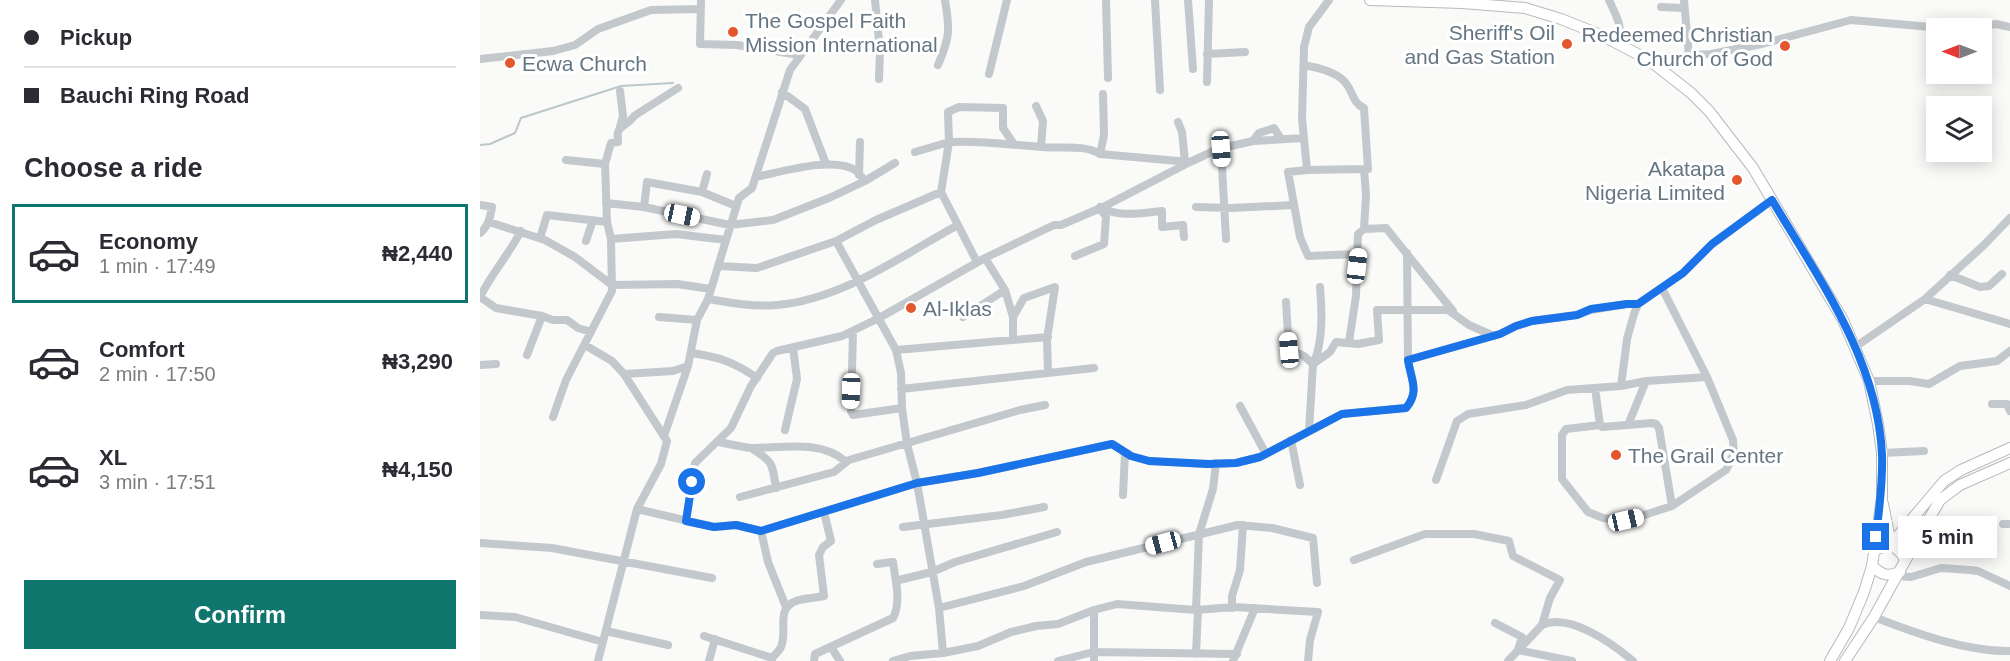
<!DOCTYPE html>
<meta charset="utf-8">
<style>
body{margin:0;font-family:Helvetica,sans-serif;background:#f7f7f7;color:#2b2b33;height:100vh;display:flex;flex-direction:column;font-size:22px;white-space:nowrap}
*{box-sizing:border-box;margin:0}
p{font-size:20px;color:#7c7c81}
.icon{flex:none;width:33px;height:33px;fill:none;stroke:currentColor;stroke-width:2;stroke-linecap:round;stroke-linejoin:round}
.map{position:relative;flex:1;overflow:hidden}
.drawer{display:flex;flex-direction:column;background:#fff;width:480px}
.drawer>*{flex:none}
.banner{display:grid;align-content:center;height:132px;padding:0 24px;background:#fff}
.needle{width:39px;rotate:270deg}
.buttons{position:absolute;left:1446px;top:18px;display:grid;gap:12px}
.buttons a{display:grid;place-items:center;width:66px;height:66px;border-radius:0px;background:#fff;box-shadow:0 3px 15px #0003;font-size:30px}
.end{position:absolute;width:27px;height:27px;margin:-14px;border:8px solid #1a73e8;background:#fff;box-shadow:0 0 0 3px #fff}
.from{border-radius:50%}
.bubble{position:absolute;height:42px;border-radius:0px;background:#fff;box-shadow:0 3px 15px #0003;font-size:20px;font-weight:800;line-height:42px;text-align:center}
.car{position:absolute;width:18px;height:36px;margin:-18px -9px;border-radius:8px;box-shadow:0 0 4px 2px #0007;background:linear-gradient(#fff 24%,#345 0 40%,#fff 0 76%,#345 0 86%,#fff 0)}
.banner b{display:flex;align-items:center;gap:21px;height:57px;font-size:22px}
.banner b+b{border-top:2px solid #e1e1e2}
.banner i{width:15px;height:15px;background:#2b2b33}
ul{padding:0;list-style:none}
li{display:flex;align-items:center;gap:18px;height:99px;margin:0 12px 9px;padding:0 12px;border:3px solid transparent;border-radius:0px}
li div{flex:1}
li b{display:block;font-size:22px}
li em{font-style:normal;font-weight:800}
li.selected{border-color:#0f766e}
li>.icon{width:54px;height:54px;stroke-width:1.5}
h2{padding:0 24px;font-size:27px;line-height:72px}
.button{display:flex;gap:12px;margin-top:auto;padding:12px 24px}
.button a{flex:1;height:69px;border-radius:0px;background:#0f766e;color:#fff;font-size:24px;font-weight:800;line-height:69px;text-align:center}
main{display:flex;flex:1;min-height:0}
.map>svg:first-child{display:block}
</style>
<main>
<section class="drawer">
<div class="banner">
<b><i class="from"></i>Pickup</b>
<b><i></i>Bauchi Ring Road</b>
</div>
<h2>Choose a ride</h2>
<ul>
<li class="selected"><svg class="icon" aria-label="car" viewBox="0 0 24 24"><path d="M5 17H2v-5l4-1 3-4h7l3 4 3 1v5h-3M9 17h6M6 11h13"/><circle cx="7" cy="17" r="2"/><circle cx="17" cy="17" r="2"/></svg><div><b>Economy</b><p>1 min · 17:49</p></div><em>₦2,440</em></li>
<li><svg class="icon" aria-label="car" viewBox="0 0 24 24"><path d="M5 17H2v-5l4-1 3-4h7l3 4 3 1v5h-3M9 17h6M6 11h13"/><circle cx="7" cy="17" r="2"/><circle cx="17" cy="17" r="2"/></svg><div><b>Comfort</b><p>2 min · 17:50</p></div><em>₦3,290</em></li>
<li><svg class="icon" aria-label="car" viewBox="0 0 24 24"><path d="M5 17H2v-5l4-1 3-4h7l3 4 3 1v5h-3M9 17h6M6 11h13"/><circle cx="7" cy="17" r="2"/><circle cx="17" cy="17" r="2"/></svg><div><b>XL</b><p>3 min · 17:51</p></div><em>₦4,150</em></li>
</ul>
<div class="button"><a>Confirm</a></div>
</section>
<div class="map">
<svg width="1530" height="661" viewBox="0 0 1530 661">
<rect width="100%" height="100%" fill="#fafaf8"/>
<g fill="none" stroke-linecap="round" stroke-linejoin="round">
<path stroke="#bbc7cb" stroke-width="2" d="M0,145L10,144L35,133L41,118L141,86L193,83"/>
<defs>
<path id="major" d="M890,0L982,3L1045,8L1081,19L1121,35L1169,60L1211,93L1229,111L1273,168L1363,320L1389,381L1398,424L1402,453V498L1392,566L1384,592L1369,628L1350,661
M1395,550L1411,544L1464,481L1481,470L1530,448
M1425,561L1460,500L1480,485L1530,463
M1392,566C1402,575 1407,577 1420,572
M1365,661L1394,617L1425,561L1422,554L1411,544L1403,504"/>
</defs>
<use href="#major" stroke="#b5babe" stroke-width="12"/>
<path stroke="#c3c8cc" stroke-width="8" d="M221,0L220,44L257,45L319,55
M395,0L400,51L399,79
M626,0L628,78
M675,0L680,90
M708,0L713,69
M849,0L829,27L824,47L822,118L827,170L884,169L886,195L884,229
M1129,0C1136,16 1144,27 1138,44
M1204,0L1209,56
M1181,7L1204,8
M1492,28L1516,24L1530,27
M727,54L765,52
M0,59L73,51L95,45L118,29L171,10L220,9
M1169,60L1192,56L1231,54L1282,44L1371,20L1463,28
M458,65C470,37 470,30 465,0
M824,65C838,68 854,71 864,81C873,90 872,103 884,108L888,169H884
M509,74L527,0
M727,82L729,0
M140,91L143,116L140,127
M302,92L325,109L346,164
M556,106L563,121L561,147
M698,122L702,132L705,162
M773,141L824,138
M741,149L746,239
M435,152L469,142L468,112L479,107L523,108V128L533,143
M620,154L624,135L623,94
M125,164L131,143L138,142C138,139 137,136 138,132C139,127 150,123 154,116L198,88
M827,170L808,172L820,237L828,256L878,254
M379,175L380,142
M276,177C301,172 353,156 375,170C379,172 382,178 385,181
M222,192L227,174
M126,203L164,207
M0,205L12,207C10,218 8,227 0,233
M256,206L222,192L167,182L164,207L250,225L293,220L349,198L385,181L415,163
M620,207C640,218 660,213 682,211V227L703,225L704,237
M716,207L751,208L814,205
M9,222L65,240L95,257L132,285L197,284L231,289
M60,238L67,215L127,222
M131,239L196,234L246,240
M106,241L113,220
M356,241L416,350L421,373L422,408L427,444L437,483L459,608L463,653
M927,253L928,360
M595,256L624,244L626,217L620,208
M497,262L461,192L469,142C501,140 531,145 562,147C581,149 604,144 620,154L709,162
M238,266L277,268L356,241L396,220L461,192
M1470,275L1500,287L1509,286L1522,274
M525,290L533,317V339
M0,297L16,308L62,316L73,320H87L98,328L111,332
M0,297C12,273 29,254 41,231
M228,299C251,303 274,307 297,305C363,299 421,256 478,225
M1445,299L1530,324
M806,302L809,349L824,356L833,364C843,344 842,309 840,287
M179,317L217,320
M483,317L525,290L505,258
M533,317L544,298L575,287L567,339L568,372
M373,331L371,411L373,415L422,408
M869,342L876,296L878,234L884,229L906,228L973,311
M105,345L132,361L144,374L187,441L181,464L157,509L118,661
M1375,347L1445,299L1504,245L1530,218
M416,350L568,337
M212,353C239,357 254,362 277,378
M47,355L62,316
M0,365L16,364
M144,374L193,371L208,366L217,320L228,299L259,198L272,188L310,70L361,0
M1389,381H1429L1449,384L1480,366L1517,361L1530,351
M1141,386L1147,339L1154,314L1158,304L1203,273L1232,244L1292,200
M1115,388L1120,425L1122,427L1172,423L1176,424L1179,428L1192,506
M421,389L614,368
M1512,404H1527L1530,411
M760,406L786,454
M73,417L86,380L132,291L131,239L127,222L125,164L86,160
M1120,425L1086,429L1082,435V479L1108,512L1123,518L1146,521L1192,506L1246,470L1254,453L1253,440L1227,377L1182,288
M1148,425L1166,381
M305,430L317,379L313,347
M829,431L833,364L850,352L856,342L878,344L899,340L897,310H968L989,325L1014,336
M184,436L208,366
M811,440L820,485
M239,442C249,444 261,447 271,448C301,448 342,439 366,462
M271,448C293,462 292,462 296,488
M1402,453L1444,451
M956,480L977,421L988,414L1046,405L1087,390L1141,386L1166,381L1227,377
M643,495L645,453
M260,497L354,472L369,460L540,410L565,405
M157,509L234,527L256,525L281,531L437,483L498,473L632,444L651,456L669,461L728,464L756,463L780,457L862,414L926,408C940,391 931,380 928,360L1020,334L1036,326L1051,321L1097,315L1111,310L1147,304H1158
M206,521L215,463L251,428L271,386L293,353L297,351L362,336L399,318L505,258L574,225H581L623,207L710,162L738,149L773,141L779,133L794,128L801,139
M1447,522L1489,533
M1523,524H1530
M423,527L522,515L564,507
M281,531L288,562L306,607
M0,543L72,548L232,578
M874,560L945,534H994L1029,541L1033,556L1080,580L1070,598L1062,625
M397,564L413,562L416,582
M1417,576L1431,577L1461,568L1490,570L1498,571L1530,586
M459,608L544,586L606,562L758,525L792,528L833,538L837,583
M752,608V596L760,570L763,525
M614,610V661
M716,610L719,534L733,489L736,463
M0,615L35,617L123,642
M1394,617C1435,633 1487,652 1530,651
M1015,623L1042,637L1038,650L1092,661
M126,631L188,645
M224,636L292,658V661
M351,647L360,661
M716,654L718,609
M292,658C295,655 299,651 301,647C308,631 295,609 316,601C325,598 335,598 344,596L339,555L343,547L351,541L344,512
M229,661L235,639
M334,661L335,654L413,618C419,607 418,594 416,582L419,580L452,572L475,562L577,532
M413,661L430,656L463,653L498,646L531,632L556,626L578,624L614,610L637,604L716,610L754,607L838,612L830,640L828,661
M578,661L613,652L757,654
M753,661L775,608
M1028,661L1062,625C1089,612 1133,644 1153,661"/>
<use href="#major" stroke="#fff" stroke-width="10"/>
</g>
<g fill="none" stroke-linecap="round" stroke-linejoin="round">
<path stroke="#1a73e8" stroke-width="8" d="M212,482L206,521L234,527L256,525L281,531L437,483L498,473L632,444L651,456L669,461L728,464L756,463L780,457L862,414L926,408C940,391 931,380 928,360L1020,334L1036,326L1052,321L1097,315L1111,309L1147,304H1158L1203,273L1232,244L1292,200C1339,279 1398,360 1402,455C1403,485 1399,508 1396,537"/>
</g>
<g fill="#e4572e" stroke="#fff" stroke-width="2">
<circle cx="253" cy="32" r="6"/>
<circle cx="1087" cy="44" r="6"/>
<circle cx="1305" cy="46" r="6"/>
<circle cx="30" cy="63" r="6"/>
<circle cx="1257" cy="180" r="6"/>
<circle cx="431" cy="308" r="6"/>
<circle cx="1136" cy="455" r="6"/>
</g>
<g text-anchor="middle" dominant-baseline="central" stroke-width="6" stroke-linejoin="round" paint-order="stroke">
<g font-size="21" fill="#657683" stroke="#fff" text-anchor="start">
<text x="265" y="20">The Gospel Faith<tspan x="265" dy="24">Mission International</tspan></text>
<text x="1075" y="32" text-anchor="end">Sheriff's Oil<tspan x="1075" dy="24">and Gas Station</tspan></text>
<text x="1293" y="34" text-anchor="end">Redeemed Christian<tspan x="1293" dy="24">Church of God</tspan></text>
<text x="42" y="63">Ecwa Church</text>
<text x="1245" y="168" text-anchor="end">Akatapa<tspan x="1245" dy="24">Nigeria Limited</tspan></text>
<text x="443" y="308">Al-Iklas</text>
<text x="1148" y="455">The Grail Center</text>
</g>
</g>
</svg>
<div class="buttons">
<a><svg class="needle" viewBox="-14 -14 28 28"><path d="M0-13l5 13h-10z" fill="#e53935"/><path d="M0 13l5-13h-10z" fill="#7c7c81"/></svg></a>
<a><svg class="icon" aria-label="layers" viewBox="0 0 24 24"><path d="M12 4l9 5-9 5-9-5zM3 14l9 5 9-5"/></svg></a>
</div>
<i class="end from" style="left:212px;top:482px"></i>
<i class="end" style="left:1396px;top:537px"></i>
<div class="bubble" style="left:1418px;top:516px;width:99px">5 min</div>
<i class="car" style="left:741px;top:149px;rotate:176deg"></i>
<i class="car" style="left:202px;top:215px;rotate:102deg"></i>
<i class="car" style="left:877px;top:266px;rotate:7deg"></i>
<i class="car" style="left:809px;top:350px;rotate:355deg"></i>
<i class="car" style="left:371px;top:391px;rotate:182deg"></i>
<i class="car" style="left:1146px;top:520px;rotate:77deg"></i>
<i class="car" style="left:683px;top:543px;rotate:255deg"></i>
</div>
</main>
